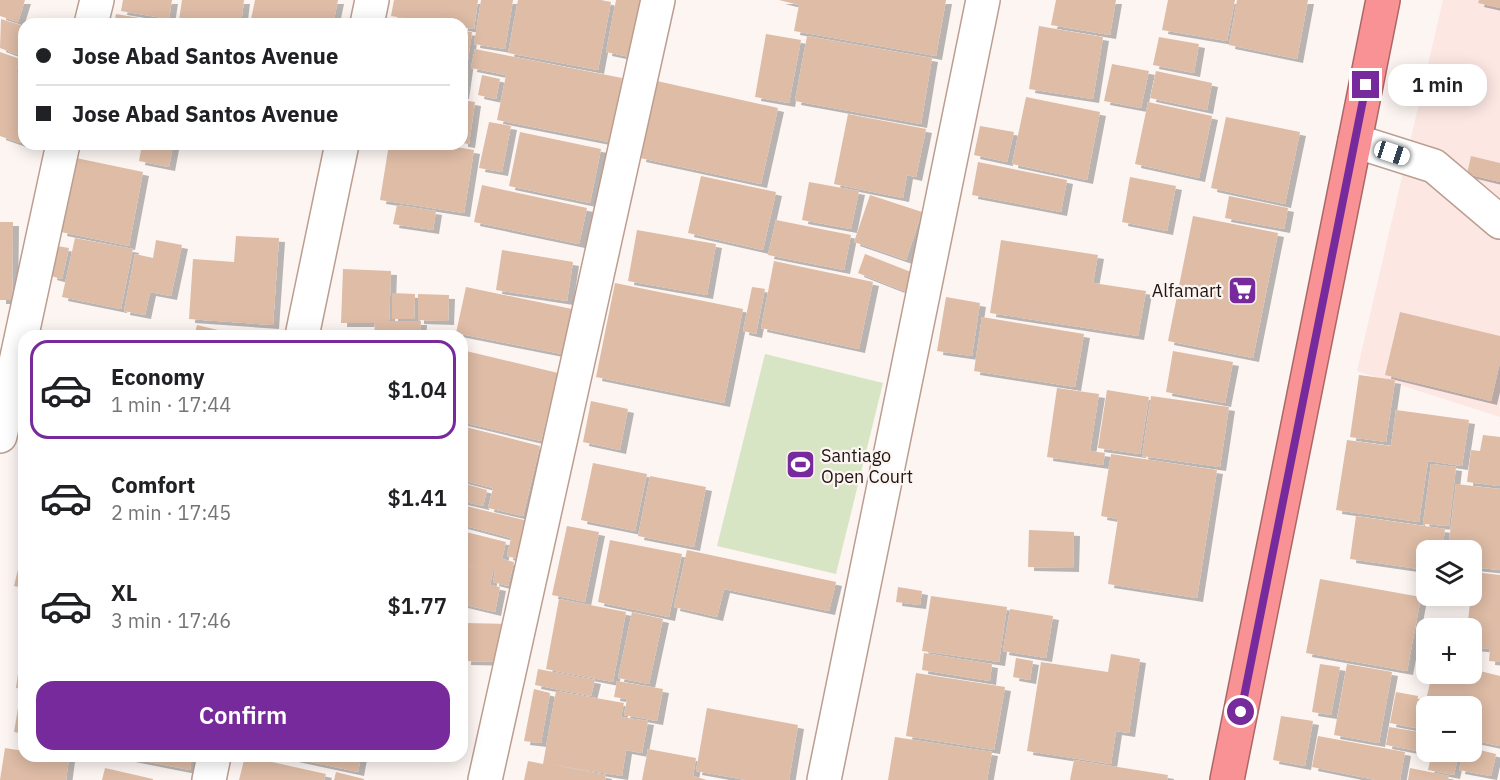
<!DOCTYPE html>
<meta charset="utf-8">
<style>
body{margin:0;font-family:"IBM Plex Sans",sans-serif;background:#f2f2f2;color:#202124;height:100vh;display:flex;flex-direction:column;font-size:22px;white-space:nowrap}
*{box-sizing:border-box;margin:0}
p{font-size:20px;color:#757577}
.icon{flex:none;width:33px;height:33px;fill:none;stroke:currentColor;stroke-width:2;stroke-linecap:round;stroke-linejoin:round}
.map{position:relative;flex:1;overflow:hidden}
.side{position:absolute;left:18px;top:330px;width:450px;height:432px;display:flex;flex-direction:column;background:#fff;border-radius:18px;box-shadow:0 3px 15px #0003}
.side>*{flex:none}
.hud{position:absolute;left:18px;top:18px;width:450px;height:132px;border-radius:18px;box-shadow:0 3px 15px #0003;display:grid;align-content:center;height:132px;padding:0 18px;background:#fff}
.fabs{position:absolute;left:1416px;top:540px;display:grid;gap:12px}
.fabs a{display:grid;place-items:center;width:66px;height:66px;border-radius:12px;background:#fff;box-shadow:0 3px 15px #0003;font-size:30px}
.end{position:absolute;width:27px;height:27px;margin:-14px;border:8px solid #772a9b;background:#fff;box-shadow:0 0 0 3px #fff}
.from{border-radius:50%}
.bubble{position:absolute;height:42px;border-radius:18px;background:#fff;box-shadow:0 3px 15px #0003;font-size:20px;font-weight:600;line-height:42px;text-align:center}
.car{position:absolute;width:18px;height:36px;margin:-18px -9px;border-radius:8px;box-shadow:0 0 4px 2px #0007;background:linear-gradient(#fff 24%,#345 0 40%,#fff 0 76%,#345 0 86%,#fff 0)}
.hud b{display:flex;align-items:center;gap:21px;height:57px;font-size:22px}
.hud b+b{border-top:2px solid #e0e0e0}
.hud i{width:15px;height:15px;background:#202124}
ul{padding:10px 0 0;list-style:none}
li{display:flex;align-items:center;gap:18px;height:99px;margin:0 12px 9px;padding:0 6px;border:3px solid transparent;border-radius:18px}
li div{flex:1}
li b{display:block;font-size:22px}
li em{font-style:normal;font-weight:600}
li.selected{border-color:#772a9b}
li>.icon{width:54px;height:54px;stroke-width:1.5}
.button{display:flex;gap:12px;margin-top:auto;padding:12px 18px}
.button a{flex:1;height:69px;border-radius:18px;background:#772a9b;color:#fff;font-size:24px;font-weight:600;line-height:69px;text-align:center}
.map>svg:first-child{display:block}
</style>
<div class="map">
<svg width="1500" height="780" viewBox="0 0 1500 780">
<defs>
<filter id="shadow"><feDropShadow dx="6" dy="4" stdDeviation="0" flood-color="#0004"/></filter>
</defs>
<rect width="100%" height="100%" fill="#fcf5f2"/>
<path fill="#fce7e3" d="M1443,0H1500V417L1357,371Z"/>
<path fill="#d8e5c4" d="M765,354L883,383L836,574L717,546Z"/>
<path fill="#debca6" filter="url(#shadow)" d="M0,0H25L18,22L0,16Z
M123,0H172L169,19L121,11Z
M182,0H244L241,24H203L179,20Z
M255,0H338L333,24H250Z
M394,0H478L474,29L462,27V24H443L391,16Z
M481,0H513L505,49L474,44Z
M518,0H601L611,2L598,70L508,53Z
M616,0H641L630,57L606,52Z
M779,0H946L936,56L794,31L799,5Z
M1056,0H1116L1110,35L1051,25Z
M1168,0H1235L1227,41L1162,30Z
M1237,0H1308L1297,59L1229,45Z
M1479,0H1500V8L1478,3Z
M116,14L169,23V24H114Z
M1,19L24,26V49L21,56L0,48Z
M1039,26L1103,37L1093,99L1029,89Z
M462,31L472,32L463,95H462Z
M766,34L801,40L789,103L755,97Z
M807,36L932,58L921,124L795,101Z
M1159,37L1199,44L1194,73L1153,65Z
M475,49L622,78L609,142L497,120L506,75L471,68Z
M0,52L20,59L16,73L24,76V130L20,143L0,136Z
M1112,64L1149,71L1141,108L1104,101Z
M1156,71L1212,83L1207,110L1150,98Z
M482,75L500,79L496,99L478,95Z
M657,81L778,108L761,184L640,158Z
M1026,97L1100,112L1087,180L1012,164Z
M462,100L475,102L469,144L462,143Z
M1148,102L1212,116L1199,178L1135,164Z
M848,114L926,129L916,177L907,175L903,198L834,184Z
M1226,117L1300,132L1285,204L1211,188Z
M489,122L511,126L502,172L479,168Z
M980,126L1014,132L1007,162L974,155Z
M520,132L601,149L590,203L509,186Z
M142,144L173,146L169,167L139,161Z
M389,144H439L474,150L464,213L380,200Z
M1471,156L1500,163V182L1467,174Z
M76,158L143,172L129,246L61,232Z
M978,162L1067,180L1061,212L972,195Z
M701,176L776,192L763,250L688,233Z
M1130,177L1176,186L1167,231L1122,222Z
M809,182L859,191L851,229L802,220Z
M482,185L587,208L579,244L474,222Z
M870,195L922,212L906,260L854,242Z
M1229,196L1288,208L1284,229L1225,218Z
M397,205L436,211L433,230L393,224Z
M1193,216L1278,233L1253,358L1168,341Z
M776,220L851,235L844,270L768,255Z
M0,222H13L12,300H0Z
M637,230L716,244L707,295L628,281Z
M236,236L279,238L273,325L189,319L193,259L234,262Z
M75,238L133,249L121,309L62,297Z
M156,240L182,245L171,296L150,292L145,315L124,311L135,254L153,258Z
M1001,240L1098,255L1093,283L1146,291L1138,336L990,313Z
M57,246L69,248L62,279L51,276Z
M502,250L573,262L567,301L496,290Z
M865,254L916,274L909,293L858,273Z
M774,261L873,282L859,349L761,328Z
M343,269L391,271L389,321H421L420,336H374L375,323H341Z
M615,283L743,309L724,403L596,377Z
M466,287L572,309L562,354L456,333Z
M752,287L765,289L756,334L743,331Z
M392,293L415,294L414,319H392Z
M418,294L449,295L448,321L418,320Z
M946,297L980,303L972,356L937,351Z
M1400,312L1500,336V362L1491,401L1385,375Z
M982,317L1084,334L1075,387L974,371Z
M197,325L239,335V336H194Z
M462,350L558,373L541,441L462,422Z
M1173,351L1233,362L1225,403L1166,392Z
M1359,375L1395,380L1386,442L1350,437Z
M1057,388L1099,394L1090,451L1105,453L1103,465L1047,457Z
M1107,390L1149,397L1140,454L1098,448Z
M1151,396L1229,407L1220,467L1142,456Z
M591,401L628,409L620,450L583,442Z
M1396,410L1469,420L1462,466L1428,461L1419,522L1336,510L1347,440L1391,446Z
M462,426L540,446L523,516L488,508L493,488L462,480Z
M1483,435L1500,437V486L1467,482L1471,450L1480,451Z
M1111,454L1217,470L1197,598L1108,584L1118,519L1101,516Z
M593,463L647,474L635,531L581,520Z
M1431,464L1456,467L1449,526L1423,524Z
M650,476L706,487L694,547L638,536Z
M462,483L487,490L483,506L462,501Z
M1456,484L1500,489V570L1472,567V550H1448Z
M462,505L528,521L518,559L507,556L511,538L462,525Z
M1356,516L1445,529L1442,550H1426V570L1350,559Z
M567,526L599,532L585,602L552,595Z
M1029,530L1074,532L1073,568L1028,567Z
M462,531L506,542L502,559L514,562L508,586L493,582L495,572H493L490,585L500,587L495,612L462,604V565L477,568L462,564Z
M610,540L682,554L669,617L598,602Z
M23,548H24V588L14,586Z
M687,550L836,582L829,611L724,589L717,617L674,607Z
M1474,572L1500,575V662L1489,661L1490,649L1472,647V628H1467Z
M1320,579L1421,597L1407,671L1306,653Z
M898,587L922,591L920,605L896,602Z
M931,596L1007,607L999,662L922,651Z
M559,599L626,612L613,682L546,669Z
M1010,609L1053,616L1046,658L1003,651Z
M632,612L663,619L649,684L618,678Z
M466,623L510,624V662L465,661Z
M23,637H24V689L16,688Z
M924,653L992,664L990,681L922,670Z
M1111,654L1140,659L1129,733L1116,731L1111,764L1027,751L1041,662L1108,672Z
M1016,658L1033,661L1030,680L1013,677Z
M1320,664L1340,667L1331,715L1312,712Z
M1347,664L1392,672L1379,743L1334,735Z
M538,669L595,680L591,696L535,685Z
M1472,669L1500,676V746L1472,740V706H1426V710L1424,709L1432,674H1472Z
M916,673L1005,687L994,750L906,736Z
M617,681L663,689L657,721L624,715L627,699L614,697Z
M534,689L550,693L541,743L524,741Z
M556,691L624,703L621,717L648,721L642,753L626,750L622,776L548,764L606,775L605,780H524L528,761L543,764Z
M1396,692L1418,696L1416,711L1426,713V730L1390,723Z
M20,696L24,697V734L14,732Z
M707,708L798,725L789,780H746L696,771Z
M1281,716L1313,721L1305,766L1273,760Z
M1389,727L1426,733L1423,752L1386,745Z
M1318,736L1405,752L1400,780H1376L1312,767Z
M895,737L992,752L987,780H888Z
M5,748L24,751V756H55L69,758L66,780H0Z
M1472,748L1496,754L1491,776L1459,770L1463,752H1472Z
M648,749L696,758L693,776L707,780H642Z
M1432,752H1459L1454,775L1428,770Z
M119,756H192L190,770Z
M245,756L326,774L324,780H239Z
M283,756H361L358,772Z
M1074,760L1168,775L1167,780H1070Z
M105,768L153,779V780H102Z
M1410,768L1449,776L1448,780H1408Z
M336,772L364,779V780H334Z"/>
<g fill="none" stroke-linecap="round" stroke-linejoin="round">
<defs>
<path id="minor" d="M91,24L97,0
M367,24L372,0
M1355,141L1434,166L1500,222
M302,336L342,144
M0,436L63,144
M209,780L214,756
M485,780L658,0
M824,780L983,0"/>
<path id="highway" d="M1227,780L1383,0"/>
</defs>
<use href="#minor" stroke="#bc9e90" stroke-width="36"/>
<use href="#highway" stroke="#ad6666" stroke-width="36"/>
<use href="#minor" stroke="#fff" stroke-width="33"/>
<use href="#highway" stroke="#f99294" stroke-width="33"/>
</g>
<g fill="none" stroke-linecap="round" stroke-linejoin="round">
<path stroke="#772a9b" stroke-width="8" d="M1241,712L1366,85"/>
</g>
<defs>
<symbol id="supermarket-square" viewBox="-11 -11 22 22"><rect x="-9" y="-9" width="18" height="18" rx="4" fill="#772a9b" stroke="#fcf5f2"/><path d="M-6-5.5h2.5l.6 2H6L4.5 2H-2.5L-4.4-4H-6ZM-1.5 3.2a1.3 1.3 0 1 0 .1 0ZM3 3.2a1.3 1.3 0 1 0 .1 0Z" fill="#fff"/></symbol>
<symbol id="stadium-square" viewBox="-11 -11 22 22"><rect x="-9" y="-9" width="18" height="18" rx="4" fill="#772a9b" stroke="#fcf5f2"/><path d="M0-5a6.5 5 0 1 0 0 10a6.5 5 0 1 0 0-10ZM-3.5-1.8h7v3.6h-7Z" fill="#fff"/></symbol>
</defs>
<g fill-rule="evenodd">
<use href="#supermarket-square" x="1226" y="274" width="33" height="33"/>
<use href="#stadium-square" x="784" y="448" width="33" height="33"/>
</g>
<g text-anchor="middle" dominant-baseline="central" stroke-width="4.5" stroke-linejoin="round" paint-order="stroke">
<g font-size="18" fill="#201510" stroke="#fcf5f2" text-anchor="end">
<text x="1222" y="290">Alfamart</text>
<text x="821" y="455" text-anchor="start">Santiago<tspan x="821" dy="21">Open Court</tspan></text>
</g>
</g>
</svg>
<div class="fabs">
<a><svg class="icon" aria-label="layers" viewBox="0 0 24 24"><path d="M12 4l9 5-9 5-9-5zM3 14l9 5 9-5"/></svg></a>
<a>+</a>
<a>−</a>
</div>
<i class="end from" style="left:1241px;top:712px"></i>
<i class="end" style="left:1366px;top:85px"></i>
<div class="bubble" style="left:1388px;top:64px;width:99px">1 min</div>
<i class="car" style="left:1392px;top:153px;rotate:108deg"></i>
<div class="hud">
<b><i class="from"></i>Jose Abad Santos Avenue</b>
<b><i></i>Jose Abad Santos Avenue</b>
</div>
<section class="side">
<ul>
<li class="selected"><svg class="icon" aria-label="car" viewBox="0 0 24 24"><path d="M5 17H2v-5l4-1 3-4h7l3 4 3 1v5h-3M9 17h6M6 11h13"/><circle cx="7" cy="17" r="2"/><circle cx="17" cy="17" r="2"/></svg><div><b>Economy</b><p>1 min · 17:44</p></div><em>$1.04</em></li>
<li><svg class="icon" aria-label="car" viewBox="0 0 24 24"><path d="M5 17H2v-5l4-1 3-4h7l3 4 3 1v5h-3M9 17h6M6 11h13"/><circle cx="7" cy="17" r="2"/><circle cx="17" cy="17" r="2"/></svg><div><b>Comfort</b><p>2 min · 17:45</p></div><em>$1.41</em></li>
<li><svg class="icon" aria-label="car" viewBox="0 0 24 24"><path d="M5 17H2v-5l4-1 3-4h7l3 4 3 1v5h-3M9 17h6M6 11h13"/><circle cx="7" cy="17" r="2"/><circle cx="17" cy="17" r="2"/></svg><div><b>XL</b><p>3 min · 17:46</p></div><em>$1.77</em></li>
</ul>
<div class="button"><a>Confirm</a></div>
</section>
</div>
